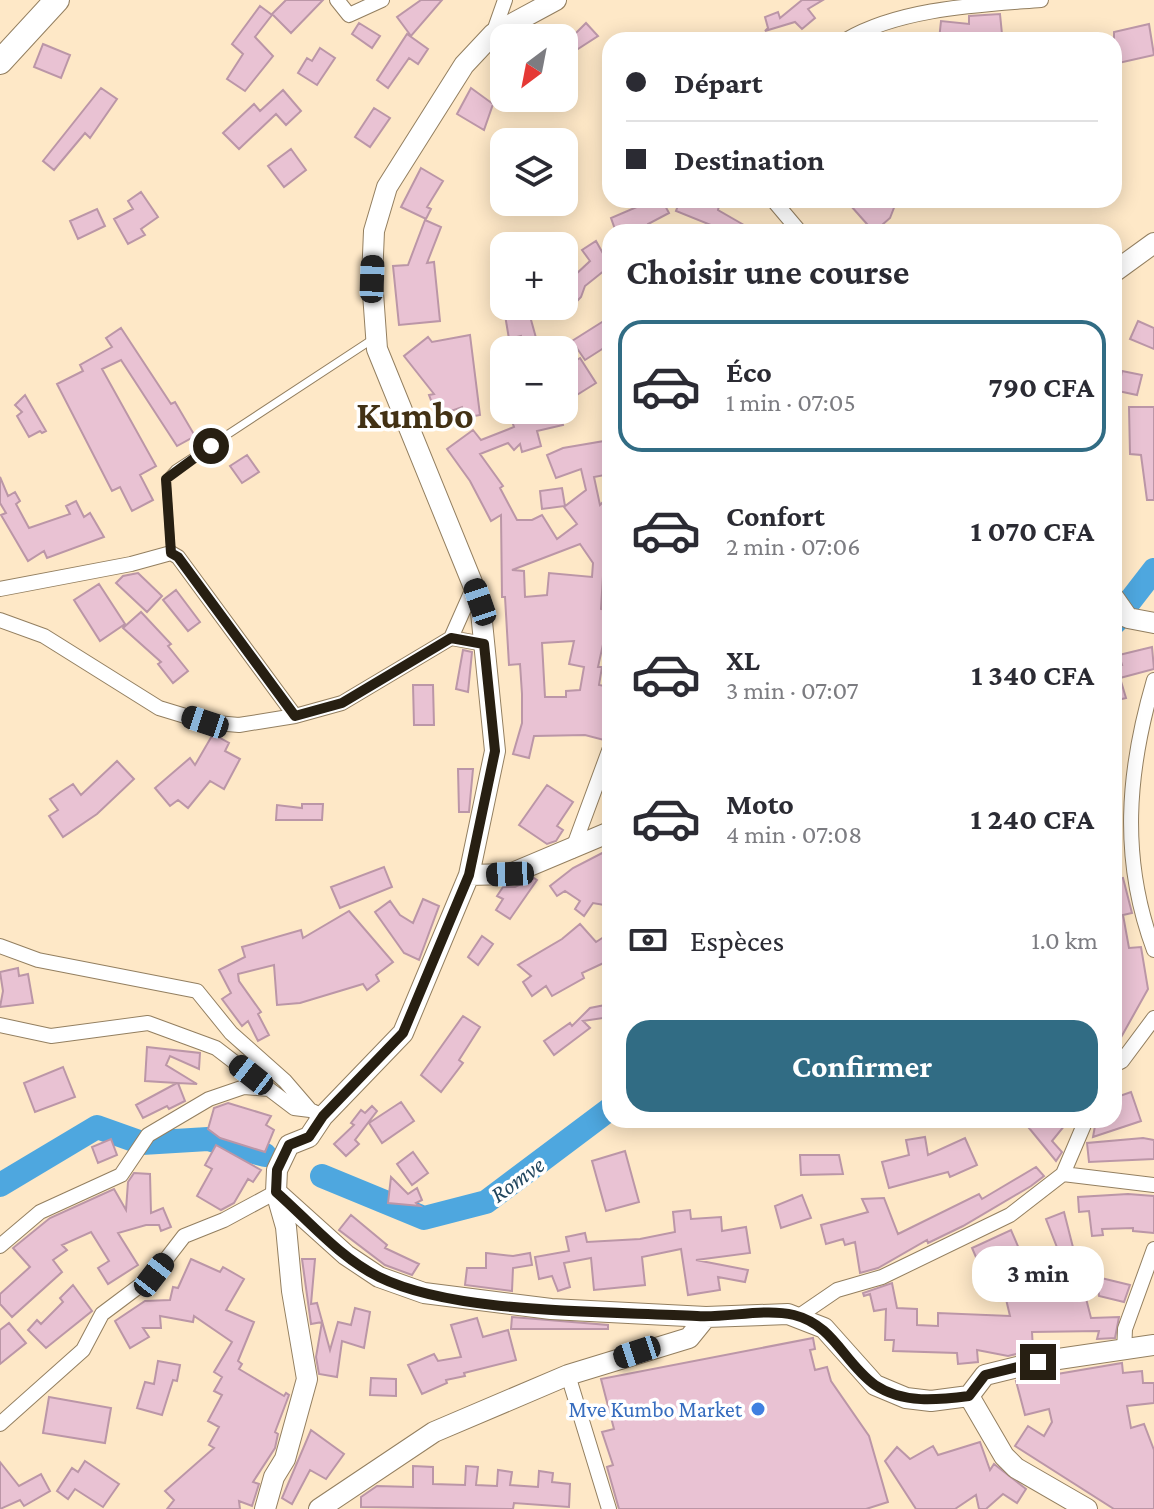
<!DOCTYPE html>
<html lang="fr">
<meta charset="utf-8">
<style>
body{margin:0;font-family:"Crimson Pro",serif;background:#f2f2f3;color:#2b2b33;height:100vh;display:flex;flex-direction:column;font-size:30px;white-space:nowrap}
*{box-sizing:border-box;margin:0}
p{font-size:26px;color:#7c7c81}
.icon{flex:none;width:44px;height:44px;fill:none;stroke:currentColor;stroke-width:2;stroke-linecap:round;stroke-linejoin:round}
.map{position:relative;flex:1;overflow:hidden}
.drawer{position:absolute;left:602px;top:224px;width:520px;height:904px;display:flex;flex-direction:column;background:#fff;border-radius:24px;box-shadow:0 4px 20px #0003}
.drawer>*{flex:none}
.top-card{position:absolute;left:602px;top:32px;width:520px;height:176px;border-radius:24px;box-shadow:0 4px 20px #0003;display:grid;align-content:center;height:176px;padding:0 24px;background:#fff}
.needle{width:52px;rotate:212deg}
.fabs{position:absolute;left:490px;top:24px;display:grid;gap:16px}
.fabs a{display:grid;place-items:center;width:88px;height:88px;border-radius:16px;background:#fff;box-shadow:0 4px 20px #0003;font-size:40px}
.end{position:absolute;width:36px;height:36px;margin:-18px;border:10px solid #271f12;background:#fff;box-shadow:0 0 0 4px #fff}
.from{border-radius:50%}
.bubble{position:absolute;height:56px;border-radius:24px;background:#fff;box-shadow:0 4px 20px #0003;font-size:26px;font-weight:700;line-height:56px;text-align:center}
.car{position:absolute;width:24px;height:48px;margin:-24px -12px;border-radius:10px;box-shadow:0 0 6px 2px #0007;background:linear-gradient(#222 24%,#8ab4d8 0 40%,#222 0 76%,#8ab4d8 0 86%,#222 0)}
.top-card b{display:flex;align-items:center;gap:28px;height:76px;font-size:30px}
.top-card b+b{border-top:2px solid #e1e1e2}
.top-card i{width:20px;height:20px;background:#2b2b33}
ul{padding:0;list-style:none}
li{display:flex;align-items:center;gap:24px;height:132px;margin:0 16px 12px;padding:0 8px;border:4px solid transparent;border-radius:24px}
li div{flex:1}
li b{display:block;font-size:30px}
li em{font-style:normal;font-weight:700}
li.on{border-color:#316c84}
li>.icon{width:72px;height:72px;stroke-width:1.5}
h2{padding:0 24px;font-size:36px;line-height:96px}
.pay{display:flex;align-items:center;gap:20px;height:88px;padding:0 24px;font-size:30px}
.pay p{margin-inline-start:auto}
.button{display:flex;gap:16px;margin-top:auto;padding:16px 24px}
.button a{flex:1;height:92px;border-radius:24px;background:#316c84;color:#fff;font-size:32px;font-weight:700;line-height:92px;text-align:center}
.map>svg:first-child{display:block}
</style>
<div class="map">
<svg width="1154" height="1509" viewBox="0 0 1154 1509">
<rect width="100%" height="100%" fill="#fee8c7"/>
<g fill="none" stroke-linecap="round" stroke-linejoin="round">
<path stroke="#4ea7df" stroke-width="24" d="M1130,601L1154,570
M1114,623L1116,621
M322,1176L424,1218L486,1202L610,1109
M0,1185L97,1127L142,1143L208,1139L265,1155"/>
</g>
<path fill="#e9c2d3" stroke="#bb96a7" stroke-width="2" fill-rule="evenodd" d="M286,0H323L291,33L272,14Z
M421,0H442L411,36L397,17Z
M802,0H823L808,9L815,18L802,29L795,22L765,31L768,28L765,17L778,12L780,18Z
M260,6L272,15L255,37L273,56L245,91L227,79L243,54L232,44Z
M1000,14L1002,34L939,40L941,21L969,24V16Z
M359,23L380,36L372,48L352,34Z
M586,23L598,36L564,58V28L571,38Z
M1149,24L1154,55L1114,64V32Z
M407,34L428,49L418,64L409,58L388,88L377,80Z
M43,44L70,55L61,78L34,67Z
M320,48L335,58L317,85L298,73L307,58L312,61Z
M101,88L117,99L90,138L85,133L54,170L43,161Z
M471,88L493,104L484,130L457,114Z
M283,90L301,111L286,125L276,114L239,149L223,133L254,104L260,111Z
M374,108L390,118L370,147L355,137Z
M291,149L306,170L284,187L268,166Z
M421,168L443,181L427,207L431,209L426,219L401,207Z
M141,192L158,217L141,229L145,235L128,244L114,219L133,209L128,201Z
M653,200H662L669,213L648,224L649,229L641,232H616L611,218Z
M680,200H703L719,206L718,210L744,225L740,232H728L676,211Z
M857,200H897L890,218L874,232L851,206Z
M97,209L105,226L78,239L70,221Z
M425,220L441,227L427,263L434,262L440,321L399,325L393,266L408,265Z
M596,241L610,266L585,286L581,297L564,315V275L570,270L575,275L590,261L582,250Z
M528,309L538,345L524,349L521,336L509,339L505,315Z
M610,317V344L585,360L572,341Z
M1138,321L1154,328V349L1130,339Z
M121,328L171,404L175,402L195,436L177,446L121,360L102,369L156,466L140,475L153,500L132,511L120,487L112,491L57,384L83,371L80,365L112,347L106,338Z
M470,335L480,415L464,418L462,407L437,416L429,395L434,394L404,356L428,337L432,342Z
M580,358L596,383L564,403V391L574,388L564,368Z
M1122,371L1142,375L1137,395L1118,391Z
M25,395L46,431L42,433L40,431L29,437L17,416L22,412L15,405Z
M1129,407H1154V500H1147L1141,455L1130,454Z
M508,410H560L563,425L537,431L541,446L522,452L520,444L514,450L508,443L480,454L503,486L500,488L517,520H532L542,515L557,539L577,524L564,507L586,490L581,469L556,478L547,455L563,448L610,440V474L594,477L600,505L610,495V576H603L601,609L610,611V641L604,640L598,667H602L599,685L610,687V738L604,740L585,735L534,736L529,758L513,754L522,723V694L520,664L509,665L505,597H502L501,515L491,521L470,481L447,449L473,430L481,440L514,427ZM580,544L593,563L592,577L549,573L547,595L525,597L524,571L512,570ZM574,641L569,664L584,667L580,690L566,691V697H545L542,643Z
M247,455L259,472L242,483L230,466Z
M0,477L8,496L15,492L20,501L16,504L29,528L70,514L66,506L76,501L84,517L90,513L104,537L47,558L44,551L28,561L1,515L6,513L0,503Z
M562,488L565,506L542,509L540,491Z
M138,573L162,596L147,612L116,583L123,576Z
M99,584L125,624L100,641L74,600Z
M176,590L200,622L188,631L163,600Z
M141,612L171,644L168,646L188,671L173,683L158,664L161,662L123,628Z
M1152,647L1154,669L1120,678L1126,698L1114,701V666L1122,665L1119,655Z
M463,650L472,652L468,692L456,689Z
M413,685H433L434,725H414Z
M213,734L229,743L225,751L240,759L224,789L210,781L188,808L178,800L170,806L155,788L190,758L195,765Z
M117,761L134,779L97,814L63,837L49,816L58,810L50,799L73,784L81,795Z
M458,769H473L469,812H459Z
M547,785L573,802L557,826L563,830L556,841L547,844L519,825Z
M302,804H323L322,820H276L277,805L302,808Z
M610,849V906L593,903L584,916L575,909L580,901L565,891L557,896L550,886L573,868Z
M384,867L392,887L340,908L331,887Z
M534,878L537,880L510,919L496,910L503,899L497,896L503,887H515Z
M1123,878L1132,913L1123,915L1129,948L1141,947L1148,989L1114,1050V982L1117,984L1114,880Z
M423,899L439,906L419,960L404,953L375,912L390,901L400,915L413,923Z
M349,911L393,962L376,975L379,981L367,990L363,984L300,1003L277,1005L274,965L238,974L239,981L261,1012L258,1014L269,1035L258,1041L248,1021L242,1026L222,999L231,993L219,970L245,957L242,947L301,930L303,938Z
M580,924L596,942L610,933V960L582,973L584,978L552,996L546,986L532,996L523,982L531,976L518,965L562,939Z
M482,936L493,944L478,965L468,957Z
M18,968L19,976L28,974L33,1003L0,1007L3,991L0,972Z
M610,1004V1017L583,1021L590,1028L554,1055L544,1041L570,1023L572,1026L590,1008Z
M463,1016L480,1027L459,1060L463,1063L441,1092L421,1075Z
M147,1047L200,1053L199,1069L170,1056L166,1065L197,1084L178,1083L185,1101L169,1109L167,1106L143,1118L136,1105L177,1083L145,1081Z
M63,1067L75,1097L35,1112L24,1083Z
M1131,1092L1141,1121L1093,1137L1096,1120H1114V1098Z
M401,1102L414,1121L382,1143L369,1123Z
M228,1103L271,1116L266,1125L274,1130L265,1152L220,1138L208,1129L214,1108Z
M372,1106L377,1111L355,1140L359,1144L346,1156L334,1144L354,1125L351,1123L361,1110L365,1113Z
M1045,1120H1069L1052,1141L1062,1152L1056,1161L1029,1128Z
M925,1137L928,1155L965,1138L977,1165L950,1177L948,1172L889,1188L882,1162L909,1155L906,1140Z
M1143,1138L1154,1140V1159L1089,1162L1087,1143Z
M111,1139L117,1155L98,1163L92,1147Z
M216,1145L261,1170L253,1182L248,1179L234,1203L221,1210L197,1196L212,1169L205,1165Z
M625,1151L639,1202L606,1211L592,1161Z
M413,1152L428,1173L412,1185L397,1164Z
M800,1155H839L843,1174L801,1175Z
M1036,1167L1044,1176L1031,1186L963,1226L928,1243L927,1240L878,1268L860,1273L855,1242L845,1245L843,1239L826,1244L821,1225L868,1212L862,1199L884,1198L898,1234L979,1194L982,1199Z
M134,1173L150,1174L151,1213L163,1208L171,1227L161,1231L159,1225H146L118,1233L138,1265L108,1284L98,1268L109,1261L91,1232L62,1245L67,1250L53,1260L62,1272L12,1317L0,1304V1294L30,1267L13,1248L50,1218L114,1189L126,1210L128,1182Z
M391,1177L408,1194L417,1188L422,1200L416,1203L420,1206L388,1203Z
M1128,1194L1154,1196V1233L1133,1231V1228L1102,1229L1103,1235L1092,1236L1089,1211L1079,1212L1078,1197Z
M802,1195L811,1218L781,1228L775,1206Z
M690,1210L691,1219L721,1217L722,1231L746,1227L750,1253L696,1260L748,1270L745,1282L718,1277L720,1290L688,1295L681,1249L642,1257L645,1285L594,1290L591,1258L564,1263L570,1287L558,1291L552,1276L539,1279L535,1257L569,1251L566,1237L585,1233L587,1242L640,1239L675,1232L673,1212Z
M1064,1212L1091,1318L1119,1317L1115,1338L1097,1339L1099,1331L1032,1332L1033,1350L1008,1356L977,1350L978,1362L958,1364L957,1353L893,1351L894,1340H885L886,1309L874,1311L870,1294L864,1296L863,1293L892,1283L897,1308L917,1309V1325L938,1326V1313L1010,1316L1000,1274L986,1280L972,1248L1011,1230L1026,1265L1056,1255L1058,1250L1046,1219Z
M351,1215L387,1245L385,1248L419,1264L412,1275L385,1265L339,1230Z
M486,1253L513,1256L530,1253L532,1265L513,1268L512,1291L465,1285L467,1268H486Z
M191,1259L220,1272L223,1267L244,1279L226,1310L254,1322L238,1361L242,1364L239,1369L284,1396L286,1393L289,1395L275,1432L278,1434L275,1448L253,1482L259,1484L252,1506L239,1501L240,1509H167L174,1500L165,1491L214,1448L209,1445L219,1427L208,1421L222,1395L214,1391L222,1377L214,1372L232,1342L194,1316L193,1322L160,1316L161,1328H143L149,1337L130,1348L115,1321L145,1301L170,1300L173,1287L178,1288Z
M302,1259H315L311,1304L317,1303L330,1350L338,1322L351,1325L355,1308L370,1312L364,1348L342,1341L337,1377L319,1374L316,1357L322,1322L311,1324Z
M1097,1277L1130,1285L1124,1302L1099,1296Z
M73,1285L92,1311L46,1348L28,1330L37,1320L41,1324L63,1302L60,1298Z
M512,1317L608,1325V1329H511Z
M477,1318L483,1337L508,1330L516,1360L464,1373L465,1376L446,1380L447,1383L422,1394L408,1365L434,1354L438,1361L461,1357L451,1325Z
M9,1323L26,1343L0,1364V1330Z
M813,1338L815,1349L810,1350L815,1370L827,1367L831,1381L869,1436L888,1502L866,1509H619L607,1467L613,1465L602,1432L614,1429L601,1379Z
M158,1361L180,1365L177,1381L173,1380L162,1415L137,1408L145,1382L154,1384Z
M1122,1363L1123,1373L1142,1371L1143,1383H1154V1403L1127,1406L1131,1428L1144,1424L1154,1450V1509H1114L1015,1446L1028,1426L1044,1436L1052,1422L1049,1409L1025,1415L1016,1381Z
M371,1378L396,1379V1396L370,1395Z
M49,1397L111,1408L105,1443L43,1433Z
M311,1430L344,1454L326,1479L310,1470L292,1504L282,1498Z
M980,1442L990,1470L994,1464L1026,1489L1017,1503L1003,1494L986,1509H979L976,1495L955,1509H916L885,1461L897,1447L910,1459L933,1446L938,1455Z
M85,1461L119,1484L103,1507L75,1489L68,1499L57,1491L72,1468L78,1472Z
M0,1462L19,1486L41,1474L50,1491L24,1506L20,1500L0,1509Z
M413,1466L433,1467V1484L465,1485L466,1466L478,1467L476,1485L497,1486L498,1470L512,1472L510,1485L538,1487L539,1471L553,1473L552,1482L570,1484L569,1507L514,1503L513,1509L361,1507V1497L377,1486L413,1487Z"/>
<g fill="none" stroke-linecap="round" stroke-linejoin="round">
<defs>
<path id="lane" d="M171,553L166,479L175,469L373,339"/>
<path id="street" d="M337,0L349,15L382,0
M493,34L505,0
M846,40C901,8 979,5 1041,0
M773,200L800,232
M0,589L131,564L171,553L178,557L295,716
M0,620L44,636L159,708L205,722L239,725L295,716L342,703L451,638L474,586
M451,638L484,644
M1154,680C1127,772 1120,859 1154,950
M572,851L610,748
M0,946L38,960L197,991L231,1033L285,1081L310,1110L323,1116
M0,1025L51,1036L148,1023L216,1048L268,1088
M1114,1065L1122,1061L1154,1018
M1063,1174L1154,1185
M0,1246L40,1212L121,1175L148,1135L209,1099L244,1087L269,1089L294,1108L310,1110
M799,1316L837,1290L882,1277L1010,1215L1063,1174L1086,1120
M1124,1352L1125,1329L1154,1249
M568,1375L609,1509
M0,1424L83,1350L102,1314L154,1275L184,1236L224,1220L276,1192"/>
<path id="secondary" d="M556,0L493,34L464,65L387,187L374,231L372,279L377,349L480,602L495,751L469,875L403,1033L323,1116L309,1137L289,1145L277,1170L276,1192L346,1255L379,1277L424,1293L551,1309L706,1317L788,1314L824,1328L875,1385L906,1398L931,1401L969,1396L985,1375L1038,1362L1154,1345
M1114,272L1154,243
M1114,598L1128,618L1154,623
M469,875L510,874L610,832
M969,1396L1004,1456L1016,1468L1087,1509
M265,1509L274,1477L285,1459L307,1379L292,1291L286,1227L276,1192
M319,1509L434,1432L568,1375L689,1338L706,1317"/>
<path id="highway" d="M0,62L57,0"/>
</defs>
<use href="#lane" stroke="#937f60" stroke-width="9"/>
<use href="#street" stroke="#937f60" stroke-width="16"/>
<use href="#secondary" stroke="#937f60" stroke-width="22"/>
<use href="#highway" stroke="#937f60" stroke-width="26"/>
<use href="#lane" stroke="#fff" stroke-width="7"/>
<use href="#street" stroke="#fff" stroke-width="14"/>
<use href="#secondary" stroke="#fff" stroke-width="20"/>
<use href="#highway" stroke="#fff" stroke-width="24"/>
</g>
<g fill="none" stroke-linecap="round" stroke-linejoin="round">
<path stroke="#271f12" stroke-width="10" d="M211,446L166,479L171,553L178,557L295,716L342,703L451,638L484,644L495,751L469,875L403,1033L323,1116L309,1137L289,1145L277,1170L276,1192C308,1220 340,1258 379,1277C456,1315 609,1311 697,1316C728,1318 764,1308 794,1315C834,1325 844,1363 875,1385C903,1404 938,1400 969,1396L985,1375L1038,1362"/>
</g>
<circle fill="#3f7fe0" stroke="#fff" stroke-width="3" cx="758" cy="1409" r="8"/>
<g text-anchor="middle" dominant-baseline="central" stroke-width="7" stroke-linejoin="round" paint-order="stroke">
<g font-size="22" fill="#366cbe" stroke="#fff" text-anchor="end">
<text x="742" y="1409">Mve Kumbo Market</text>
</g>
<g font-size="24" font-style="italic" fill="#21465e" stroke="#fff">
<text transform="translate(517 1179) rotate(-36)">Romve</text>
</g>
<g font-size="38" font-weight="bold" fill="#423114" stroke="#fff">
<text x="415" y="415">Kumbo</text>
</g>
</g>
</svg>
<div class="fabs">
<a><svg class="needle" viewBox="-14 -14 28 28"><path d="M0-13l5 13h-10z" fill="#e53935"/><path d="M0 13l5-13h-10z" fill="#7c7c81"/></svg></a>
<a><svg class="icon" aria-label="layers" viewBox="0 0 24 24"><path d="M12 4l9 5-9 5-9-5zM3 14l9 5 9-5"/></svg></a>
<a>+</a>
<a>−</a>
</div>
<i class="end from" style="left:211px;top:446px"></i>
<i class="end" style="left:1038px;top:1362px"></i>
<div class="bubble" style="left:972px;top:1246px;width:132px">3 min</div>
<i class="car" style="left:372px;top:279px;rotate:2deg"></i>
<i class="car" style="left:480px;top:602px;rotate:341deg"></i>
<i class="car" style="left:205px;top:722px;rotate:288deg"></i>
<i class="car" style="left:510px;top:874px;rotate:268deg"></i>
<i class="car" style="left:251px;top:1075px;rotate:308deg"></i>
<i class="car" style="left:154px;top:1275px;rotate:38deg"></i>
<i class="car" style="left:637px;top:1352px;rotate:252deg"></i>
<div class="top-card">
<b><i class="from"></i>Départ</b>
<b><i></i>Destination</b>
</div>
<section class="drawer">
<h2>Choisir une course</h2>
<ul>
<li class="on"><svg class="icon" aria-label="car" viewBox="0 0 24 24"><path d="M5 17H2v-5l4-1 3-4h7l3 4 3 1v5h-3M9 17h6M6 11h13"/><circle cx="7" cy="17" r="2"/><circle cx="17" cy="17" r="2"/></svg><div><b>Éco</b><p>1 min · 07:05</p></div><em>790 CFA</em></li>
<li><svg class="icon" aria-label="car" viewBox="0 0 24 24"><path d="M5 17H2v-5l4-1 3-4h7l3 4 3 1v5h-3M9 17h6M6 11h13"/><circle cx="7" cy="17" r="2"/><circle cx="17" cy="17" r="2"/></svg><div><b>Confort</b><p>2 min · 07:06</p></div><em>1 070 CFA</em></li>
<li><svg class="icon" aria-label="car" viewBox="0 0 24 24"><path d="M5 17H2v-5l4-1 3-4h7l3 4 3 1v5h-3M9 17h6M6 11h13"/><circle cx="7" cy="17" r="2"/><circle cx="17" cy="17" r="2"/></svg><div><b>XL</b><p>3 min · 07:07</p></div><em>1 340 CFA</em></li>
<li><svg class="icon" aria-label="car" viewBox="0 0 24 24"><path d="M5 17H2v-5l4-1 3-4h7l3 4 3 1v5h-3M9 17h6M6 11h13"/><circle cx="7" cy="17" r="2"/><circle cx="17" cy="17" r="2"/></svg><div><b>Moto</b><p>4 min · 07:08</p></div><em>1 240 CFA</em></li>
</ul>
<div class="pay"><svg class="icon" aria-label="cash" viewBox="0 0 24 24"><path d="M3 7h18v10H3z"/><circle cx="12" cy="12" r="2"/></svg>Espèces<p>1.0 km</p></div>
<div class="button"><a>Confirmer</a></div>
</section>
</div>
